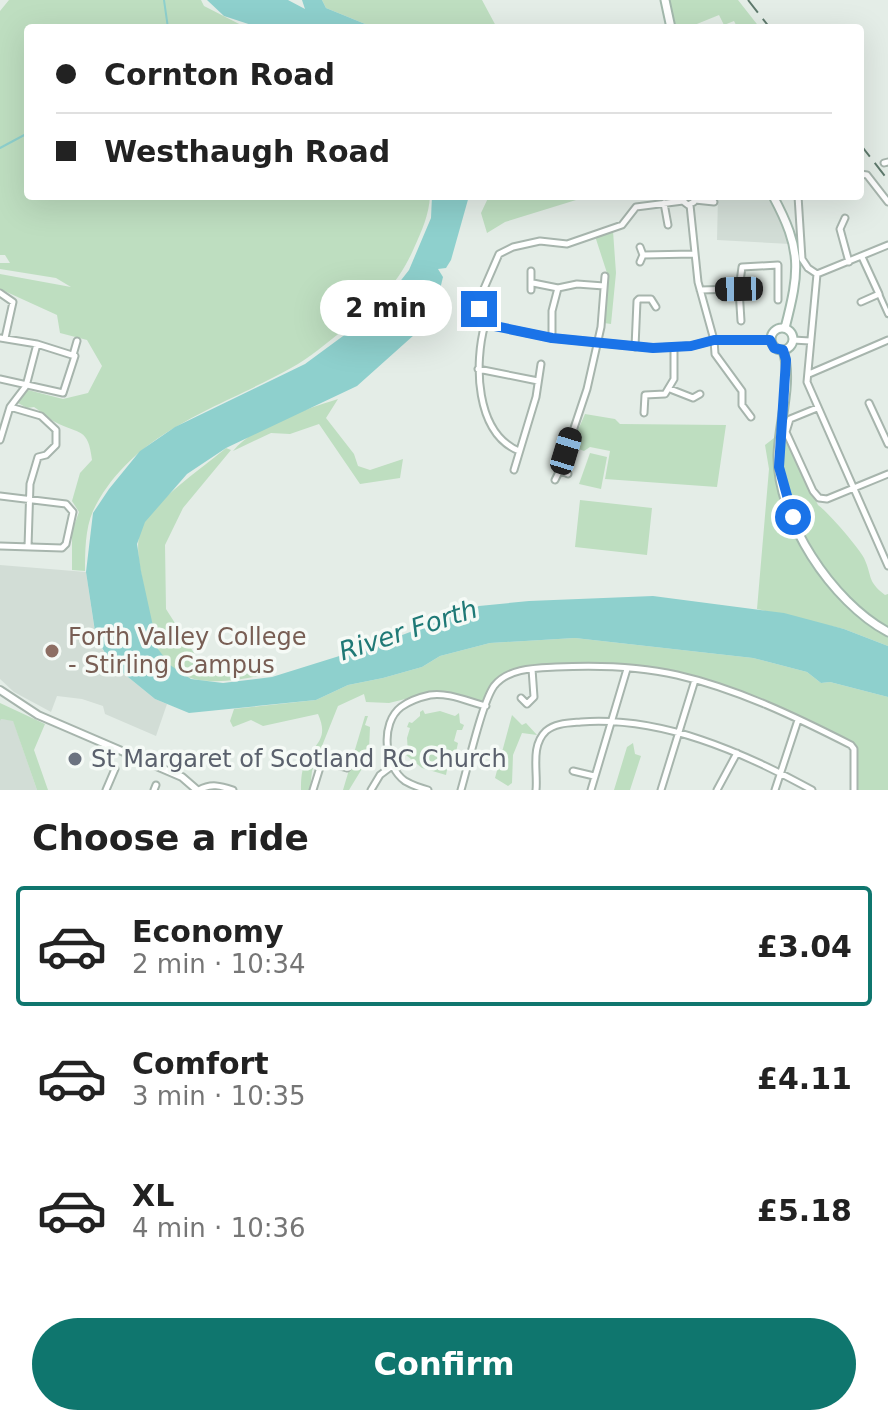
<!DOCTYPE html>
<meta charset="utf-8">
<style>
body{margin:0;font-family:"DejaVu Sans",sans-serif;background:#f6f6f6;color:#222;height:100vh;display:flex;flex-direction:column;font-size:30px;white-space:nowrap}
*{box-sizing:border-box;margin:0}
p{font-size:26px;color:#767676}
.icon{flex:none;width:44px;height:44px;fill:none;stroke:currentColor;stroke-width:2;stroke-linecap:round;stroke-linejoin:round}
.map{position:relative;height:790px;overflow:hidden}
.sheet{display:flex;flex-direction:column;background:#fff;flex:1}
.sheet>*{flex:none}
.banner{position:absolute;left:24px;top:24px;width:840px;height:176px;border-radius:8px;box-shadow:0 8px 32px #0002;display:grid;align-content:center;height:176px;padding:0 32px;background:#fff}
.end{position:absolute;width:36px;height:36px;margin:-18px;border:10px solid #1a73e8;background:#fff;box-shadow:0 0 0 4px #fff}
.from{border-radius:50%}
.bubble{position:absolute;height:56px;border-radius:28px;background:#fff;box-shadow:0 8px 32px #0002;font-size:26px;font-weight:800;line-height:56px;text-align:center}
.car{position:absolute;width:24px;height:48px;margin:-24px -12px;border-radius:10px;box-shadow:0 0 6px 2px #0007;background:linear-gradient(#222 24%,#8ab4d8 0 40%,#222 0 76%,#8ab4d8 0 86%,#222 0)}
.banner b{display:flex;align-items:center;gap:28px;height:76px;font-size:30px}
.banner b+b{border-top:2px solid #e0e0e0}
.banner i{width:20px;height:20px;background:#222}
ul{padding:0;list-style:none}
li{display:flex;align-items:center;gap:24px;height:120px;margin:0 16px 12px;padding:0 16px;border:4px solid transparent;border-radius:8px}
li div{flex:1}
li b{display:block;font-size:30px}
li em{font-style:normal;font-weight:800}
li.on{border-color:#0f766e}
li>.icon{width:72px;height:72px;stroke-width:1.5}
h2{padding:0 32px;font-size:36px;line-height:96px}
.action{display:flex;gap:16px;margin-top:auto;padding:16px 32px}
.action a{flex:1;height:92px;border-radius:48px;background:#0f766e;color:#fff;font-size:32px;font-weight:800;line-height:92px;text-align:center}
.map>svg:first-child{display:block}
</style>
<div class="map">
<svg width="888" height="790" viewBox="0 0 888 790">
<rect width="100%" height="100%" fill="#e4ede7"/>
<path fill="#d2ddd6" d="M718,196H765L779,212L787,230L790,244L717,240Z
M0,565L86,572L96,639L112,664L155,699L167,704L156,736L105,714L103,706L82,699L57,696L51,712L14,692L0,679Z
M0,719L13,720L37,790H0Z"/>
<path fill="#bedec0" d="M9,0H201L204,6L247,28H28V196H430C429,215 422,230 414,248C399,283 375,307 345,329C327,342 310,358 291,368C218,409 132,431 93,511C85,529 85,552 85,571L72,570V531L79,512L72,501L80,473L92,460C88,427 80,435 55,422C47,418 41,411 34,407L27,408L18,403L28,390L63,399L88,393L102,366L87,340L60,333L57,315L0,289V274L71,287L56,278L0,269V263H10L5,255H0V11Z
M322,0H482L497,28H375L326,8Z
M669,0H738L760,28H730L736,25L734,21L724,25L719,15L687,28H676Z
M489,196H589L505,222L487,233L481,213Z
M613,231L616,273L611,324L604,323L607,273L595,236Z
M338,399L326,418L354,454L358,466L370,470L403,459L400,478L360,484L319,424L290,434L271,433L233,451C254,425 307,409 338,399Z
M585,414L615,419L620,424L726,425L717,487L605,479L610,451L590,447L584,451L571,446Z
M783,431L818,505C828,512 859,548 864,558C873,577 866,580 885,595L888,594V646L844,629L757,609L769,469L765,445Z
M226,448L231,450L183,508L165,545L166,609L201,664L213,671L258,673L259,676C224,683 174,690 157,647C150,629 147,607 144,588C140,566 133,543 144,522C157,499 205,466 226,448Z
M590,453L607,457L601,489L579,484Z
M580,500L652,508L647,555L575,547Z
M575,638L753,658L807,672L821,683L830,682L888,697V790H857V750L855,746L836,735L753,698L671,673L626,667L530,668L501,678L484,703L438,691L389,703L366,702L364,694L338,706L312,771L310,790H301C301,784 301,775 303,769C310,744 331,743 318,714L263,726L251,720L233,727L230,721L234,709L316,700L348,685L383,678L422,667L440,656L490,643Z
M0,703L45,724L34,750L48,790H37L13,721L1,719L0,721Z
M423,710L425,714L440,711L455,716L459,713L460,723L464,725L462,730H457L454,741L458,743L456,752H451L448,762L452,763L451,770H447L446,775L422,768L406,755L408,753L407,738L410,728L407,727L409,722L412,723L420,716V712Z
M512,715L522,725L526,723L537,735L522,733L513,755L512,783L508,786L495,778Z
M365,716H368L365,725L370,727L369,750L373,763L366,770L363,767L349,790H343Z
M633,743L635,754L641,756L630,790H614L627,747Z"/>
<path fill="#8ed0cd" d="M207,0H288L305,9L302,0H322L326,8L375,28H261L224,16Z
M432,196H469L451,260L446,268L438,269L443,277L433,318L357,386L226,448L187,474L145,522L137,544L141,571L158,649L170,665L191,679L223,683L272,677L381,643L479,606L529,601L653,596L784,613L844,629L888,646V697L830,682L821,683L807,672L753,658L575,638L490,643L440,656L422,667L383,678L348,685L316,700L189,713L155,699L112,664L96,638L86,572L93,513L109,489L140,451L175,427L305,364L377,311L409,270L431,218Z"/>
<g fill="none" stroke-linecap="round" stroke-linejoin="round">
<path stroke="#8ed0cd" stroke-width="2" d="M164,0L168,28
M0,148L28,133"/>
<defs>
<path id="pedestrian" d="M879,294L888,314"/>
<path id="minor" d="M884,163L888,162
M860,174L867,175L888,202
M684,196V202L688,205L694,202V196
M798,196L802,259L808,268L817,274
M695,200L714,202
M664,203L668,225
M690,205L698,282L714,340L715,354L742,391V405L751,417
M845,218L840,229L849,262
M888,245L817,274L807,382L888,566
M640,247L643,255L640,262
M643,255L694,254
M533,283L558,288L577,284L604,286
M531,290V271
M700,290L739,289
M0,293L13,302L5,338
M861,302L879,294L862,257
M741,321L739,289L742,267L778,265V300
M485,324L552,338L653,348L691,346L714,340H770
M485,324L479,309V300L499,254L513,247L540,241L567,244L622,225L636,207L683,201
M485,324C474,363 475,433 519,451
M0,338L37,344L75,356L63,393L0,379
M552,338V311L558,288
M793,340L810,341
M635,347L637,301L639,299H651L656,307
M73,355L77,341
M478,369L538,381
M809,374L888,340
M670,389L693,398L700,394
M869,403L888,444
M10,407L41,416L56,430V445L46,455L38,457L30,484L28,547
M817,408L790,419L786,432L813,491L819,498L827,499L888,474
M644,413L645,395L665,394L674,379V347
M0,440L10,407L26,386L37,344
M514,470L536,397L541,364
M560,470L568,474
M555,480L560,470L587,389L601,327L605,276
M0,496L66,504L73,512L66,544L62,548L0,546
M521,698L527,704L534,697L532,669
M573,771L594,776
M106,790L115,769
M154,790L156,785
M199,790C211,783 221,786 233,790
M313,790L322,761L347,768
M371,790L380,775L392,766
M428,790C420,788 412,785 405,781C384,766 380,723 401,707C409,701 421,697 430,695C448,692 469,702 486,706
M461,790C468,766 482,703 494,686C508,668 536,668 556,667C595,665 638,666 677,675C738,689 796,717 851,745L854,749V790
M536,790C538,772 530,746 546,731C555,723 569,723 581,722C661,716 743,752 812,790
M591,790L627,669
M661,790L695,680
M717,790L737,753
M775,790L798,720"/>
<path id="tertiary" d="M0,690L38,715L182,777L197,790"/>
<path id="secondary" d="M665,0L671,28
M773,196C802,250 800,270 785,328
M771 339a11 11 0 1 1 22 0a11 11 0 1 1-22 0Z
M783,350C793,382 779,422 778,455C777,519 832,602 888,632"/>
</defs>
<use href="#pedestrian" stroke="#a7b5ad" stroke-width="8"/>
<use href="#minor" stroke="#a7b5ad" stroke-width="9"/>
<use href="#tertiary" stroke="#a7b5ad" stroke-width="10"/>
<use href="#secondary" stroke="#a3b9ad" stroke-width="11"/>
<use href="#pedestrian" stroke="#fff" stroke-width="4"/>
<use href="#minor" stroke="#fff" stroke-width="5"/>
<use href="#tertiary" stroke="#fff" stroke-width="6"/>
<use href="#secondary" stroke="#fff" stroke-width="7"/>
<path stroke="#5f7a6d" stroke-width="2" stroke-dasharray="16 8" stroke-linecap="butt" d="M748,0L770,28
M860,144L888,180"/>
</g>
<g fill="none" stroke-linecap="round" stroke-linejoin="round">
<path stroke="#1a73e8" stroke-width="10" d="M479,309L485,324L552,338L653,348L691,346L714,340H770L774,348L783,350L786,360L779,467L793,517"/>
</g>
<circle fill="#8d6e63" stroke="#f5faf6" stroke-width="3" cx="52" cy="651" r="8"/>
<circle fill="#6b7280" stroke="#f5faf6" stroke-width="3" cx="75" cy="759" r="8"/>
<g text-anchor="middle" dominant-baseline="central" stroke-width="7" stroke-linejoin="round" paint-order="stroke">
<g font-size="24" fill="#785e54" stroke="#f5faf6" text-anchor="start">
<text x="68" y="637">Forth Valley College<tspan x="68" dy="28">- Stirling Campus</tspan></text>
</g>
<g font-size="24" fill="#5b616d" stroke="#f5faf6" text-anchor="start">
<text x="91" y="759">St Margaret of Scotland RC Church</text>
</g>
<g font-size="26" font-style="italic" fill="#1f7976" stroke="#f5faf6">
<text transform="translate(408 630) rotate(-18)">River Forth</text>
</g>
</g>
</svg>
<i class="end from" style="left:793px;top:517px"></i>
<i class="end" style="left:479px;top:309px"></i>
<div class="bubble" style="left:320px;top:280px;width:132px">2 min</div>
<i class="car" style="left:739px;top:289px;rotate:269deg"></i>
<i class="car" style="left:566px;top:451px;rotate:17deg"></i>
<div class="banner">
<b><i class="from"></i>Cornton Road</b>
<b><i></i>Westhaugh Road</b>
</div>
</div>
<section class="sheet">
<h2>Choose a ride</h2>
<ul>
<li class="on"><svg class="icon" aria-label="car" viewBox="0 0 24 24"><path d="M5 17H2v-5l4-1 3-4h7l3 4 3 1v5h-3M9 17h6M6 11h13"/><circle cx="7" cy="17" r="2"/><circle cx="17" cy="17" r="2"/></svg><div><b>Economy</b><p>2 min · 10:34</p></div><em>£3.04</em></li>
<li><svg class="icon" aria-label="car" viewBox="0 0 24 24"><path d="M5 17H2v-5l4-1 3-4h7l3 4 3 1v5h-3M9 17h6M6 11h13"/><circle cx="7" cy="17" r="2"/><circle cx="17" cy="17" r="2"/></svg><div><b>Comfort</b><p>3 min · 10:35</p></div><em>£4.11</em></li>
<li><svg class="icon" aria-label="car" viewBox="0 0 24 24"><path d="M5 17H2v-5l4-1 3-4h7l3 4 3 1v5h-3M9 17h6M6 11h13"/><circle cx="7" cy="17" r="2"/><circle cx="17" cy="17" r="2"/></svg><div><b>XL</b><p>4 min · 10:36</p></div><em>£5.18</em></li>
</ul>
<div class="action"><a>Confirm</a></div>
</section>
